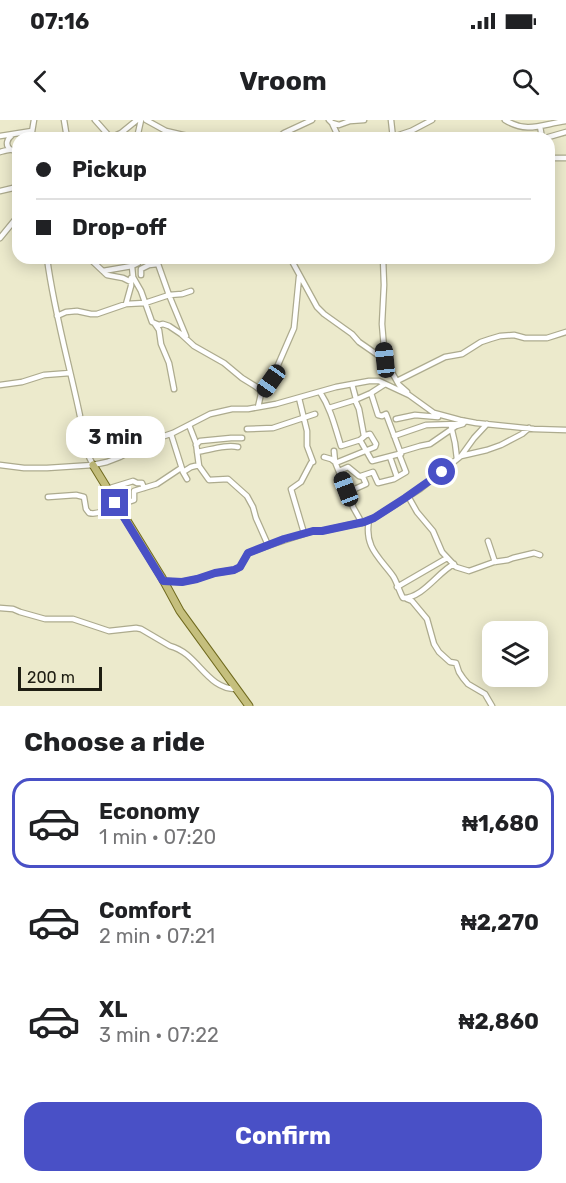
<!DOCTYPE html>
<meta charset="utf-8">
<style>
body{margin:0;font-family:Rubik,sans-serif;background:#f6f6f6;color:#202124;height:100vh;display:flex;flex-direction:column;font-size:22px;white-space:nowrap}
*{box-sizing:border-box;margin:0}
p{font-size:20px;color:#757577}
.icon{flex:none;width:33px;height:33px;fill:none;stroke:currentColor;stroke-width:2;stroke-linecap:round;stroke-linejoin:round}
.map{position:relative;height:586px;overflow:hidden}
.side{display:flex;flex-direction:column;background:#fff;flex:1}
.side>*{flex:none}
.banner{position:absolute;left:12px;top:12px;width:543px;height:132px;border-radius:18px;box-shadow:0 3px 15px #0003;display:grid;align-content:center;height:132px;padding:0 24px;background:#fff}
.buttons{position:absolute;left:482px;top:501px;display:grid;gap:12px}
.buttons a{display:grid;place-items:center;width:66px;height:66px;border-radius:12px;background:#fff;box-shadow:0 3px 15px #0003;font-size:30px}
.scale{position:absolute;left:18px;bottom:15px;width:84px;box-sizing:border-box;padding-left:6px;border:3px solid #1e1d12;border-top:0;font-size:16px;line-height:21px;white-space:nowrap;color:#1e1d12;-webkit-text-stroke:4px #eceacc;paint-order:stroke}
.end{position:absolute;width:27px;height:27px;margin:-14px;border:8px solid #4950c6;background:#fff;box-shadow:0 0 0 3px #fff}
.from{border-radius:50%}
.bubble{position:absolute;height:42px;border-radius:18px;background:#fff;box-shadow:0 3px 15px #0003;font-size:20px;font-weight:700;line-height:42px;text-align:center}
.car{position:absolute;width:18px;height:36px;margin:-18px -9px;border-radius:8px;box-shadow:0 0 4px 2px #0007;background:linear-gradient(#222 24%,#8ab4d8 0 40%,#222 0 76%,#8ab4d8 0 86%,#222 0)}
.banner b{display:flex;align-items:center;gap:21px;height:57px;font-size:22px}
.banner b+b{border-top:2px solid #e0e0e0}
.banner i{width:15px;height:15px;background:#202124}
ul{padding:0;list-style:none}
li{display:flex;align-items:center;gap:18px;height:90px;margin:0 12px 9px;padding:0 12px;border:3px solid transparent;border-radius:18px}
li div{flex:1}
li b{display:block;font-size:22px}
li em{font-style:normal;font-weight:700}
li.current{border-color:#4950c6}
li>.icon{width:54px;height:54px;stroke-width:1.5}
h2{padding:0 24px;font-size:27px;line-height:72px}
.primary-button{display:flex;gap:12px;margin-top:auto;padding:12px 24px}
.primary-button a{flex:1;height:69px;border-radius:18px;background:#4950c6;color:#fff;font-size:24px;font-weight:700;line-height:69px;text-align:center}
.status{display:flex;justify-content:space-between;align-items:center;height:42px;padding:0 30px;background:#fff;direction:ltr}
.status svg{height:16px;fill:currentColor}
header{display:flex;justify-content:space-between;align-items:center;height:78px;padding:0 24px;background:#fff;font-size:27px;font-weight:700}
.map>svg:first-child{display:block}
</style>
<div class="status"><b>07:16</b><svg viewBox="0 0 49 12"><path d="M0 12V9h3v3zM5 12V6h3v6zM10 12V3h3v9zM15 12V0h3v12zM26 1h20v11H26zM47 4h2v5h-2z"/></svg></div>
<header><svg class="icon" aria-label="back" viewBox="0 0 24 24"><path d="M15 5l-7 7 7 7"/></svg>Vroom<svg class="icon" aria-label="search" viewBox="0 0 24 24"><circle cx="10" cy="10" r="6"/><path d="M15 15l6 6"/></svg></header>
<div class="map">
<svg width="566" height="586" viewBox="0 0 566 586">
<rect width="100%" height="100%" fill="#eceacc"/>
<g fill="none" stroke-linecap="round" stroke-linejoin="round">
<defs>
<path id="minor" d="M64,0L66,12L68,18
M95,0L111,18
M146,0L166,11L196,18
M329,0L332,3L339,18
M391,0L393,18
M505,0C528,14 542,4 566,1
M332,3L339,5L350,1L364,0
M540,6L542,18
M0,16L32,11
M31,18L34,0
M110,18L121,13L137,0
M137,18L141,0
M278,18L284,13L312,0
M390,18L411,11L432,0
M545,18L566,12
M10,29C5,25 7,19 12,15
M0,32C7,30 12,28 18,32
M549,38H566
M0,71L13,68L18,64
M0,118L18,96
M47,138C54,192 69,243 80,296C84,312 84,330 93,345
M89,138L107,155L123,158L131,162V166L126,184
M292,138L293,143L317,187L324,194L352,214L359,222L385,240
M383,138L384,165L382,204L385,240L399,265L407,272
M103,151L132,146L131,138
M141,155V149L149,145L158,144L169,175L186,216
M133,157L141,171L152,202L159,205L163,204L169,206L181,214L194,226L224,243L242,258L255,266L260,270L261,274L258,287
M131,158L133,157L132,146L138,143L141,138
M57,196L66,192L77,191L91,194H97L126,184L145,183L169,175L182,174L191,171
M155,204L159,210L161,224L169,243L174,269
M397,261L445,237L462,234L481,222L490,219L500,216L514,215L525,218H547L566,212
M352,264L356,279
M385,264L371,273L378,295L382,296L386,294L401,334
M0,265L22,262L44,255L70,253
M320,272C331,289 335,307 341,326L360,320L372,341L399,334L406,352L394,359L378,363L373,352L361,356
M261,274L271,261L294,208L299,157
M299,278L307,311V326L313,342
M329,288L355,280
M396,299L415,295L438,297
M189,305L196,323L199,346L209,360L228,359L247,376L253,387L256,398L268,425
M451,306L455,323L457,339
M247,309L273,308L315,294
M171,314L183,352L187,359
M364,316L359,289L355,280L371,273
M394,316L426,305L458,304
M196,325L200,321L231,318H242
M334,331L335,342H338L375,327L376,324L370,314L366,315L360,320
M197,332C210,330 226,324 238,327
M400,332L420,326L430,324L456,306L463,304L465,301
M461,336L474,318L487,304
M324,337L331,339L335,342L346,369L352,379L353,387L362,403
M390,337L397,357
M0,345L24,348H47L93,345L107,342L120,337L150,321L173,313L210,294L232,289H248L276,284L336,267L369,261H379L409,275L434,293L460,300L476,303L534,309L566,310
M339,351L348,347L359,356L363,357L366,364L348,372
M183,352L191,347L199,345
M107,369L133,361L137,363H142L144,368
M408,376L417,392L433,411L442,432L456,447L469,451L494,442L508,440L513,438L534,433L540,435
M48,377L76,375L84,377L86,389L89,393C98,395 108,389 115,383
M117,386L134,380V371L157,364L181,348
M369,400C364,427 379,437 393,456C397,462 399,471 403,478C423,478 438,452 454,444
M304,413L291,369L301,362L311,343
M488,421L495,442
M163,461L182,462L197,459L215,453L234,450L240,447L248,433L270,425L313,411H322L364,402L374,398L420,369L461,336L487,330L501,325L522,314L529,308
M397,467L447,438
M407,479L412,481L427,499L434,524L439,532L450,542L456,543L459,552L463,558L468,564L485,574L492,586
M0,488L13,489L20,492L45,499H73L109,511L136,508L141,509L170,526C198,533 206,569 236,569"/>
<path id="major" d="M93,345L161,456L180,491L249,586"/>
</defs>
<use href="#minor" stroke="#adab8e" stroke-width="7"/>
<use href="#major" stroke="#716b1f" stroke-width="9"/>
<use href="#minor" stroke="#fff" stroke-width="4.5"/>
<use href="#major" stroke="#c5bf7d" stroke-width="7"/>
</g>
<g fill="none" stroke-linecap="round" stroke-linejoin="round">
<path stroke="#4950c6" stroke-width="8" d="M115,383L163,461L182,462L197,459L215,453L234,450L240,447L248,433L284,419L313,411H322L364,402L374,398L405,378L442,352"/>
</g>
</svg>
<div class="buttons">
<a><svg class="icon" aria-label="layers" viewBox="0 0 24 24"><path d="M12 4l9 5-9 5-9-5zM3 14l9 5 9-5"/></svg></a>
</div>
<div class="scale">200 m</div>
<i class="end from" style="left:442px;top:352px"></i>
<i class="end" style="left:115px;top:383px"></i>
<div class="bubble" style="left:66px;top:296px;width:99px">3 min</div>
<i class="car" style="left:385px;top:240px;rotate:354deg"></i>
<i class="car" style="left:271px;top:261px;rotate:215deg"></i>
<i class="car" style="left:346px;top:369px;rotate:339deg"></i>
<div class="banner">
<b><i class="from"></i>Pickup</b>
<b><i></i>Drop-off</b>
</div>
</div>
<section class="side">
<h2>Choose a ride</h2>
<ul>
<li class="current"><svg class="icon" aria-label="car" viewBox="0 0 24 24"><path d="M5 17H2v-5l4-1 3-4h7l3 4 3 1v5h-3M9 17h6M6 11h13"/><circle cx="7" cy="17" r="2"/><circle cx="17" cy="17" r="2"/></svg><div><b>Economy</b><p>1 min · 07:20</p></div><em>₦1,680</em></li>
<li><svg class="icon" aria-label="car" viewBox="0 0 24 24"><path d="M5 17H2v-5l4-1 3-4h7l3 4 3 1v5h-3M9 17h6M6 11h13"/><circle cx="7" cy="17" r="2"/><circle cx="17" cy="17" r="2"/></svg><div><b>Comfort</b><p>2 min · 07:21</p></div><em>₦2,270</em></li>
<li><svg class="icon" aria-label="car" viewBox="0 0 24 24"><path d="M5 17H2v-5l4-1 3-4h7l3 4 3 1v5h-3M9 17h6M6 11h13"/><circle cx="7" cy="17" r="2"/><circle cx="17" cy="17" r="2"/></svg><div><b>XL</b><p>3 min · 07:22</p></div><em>₦2,860</em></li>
</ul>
<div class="primary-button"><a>Confirm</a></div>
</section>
